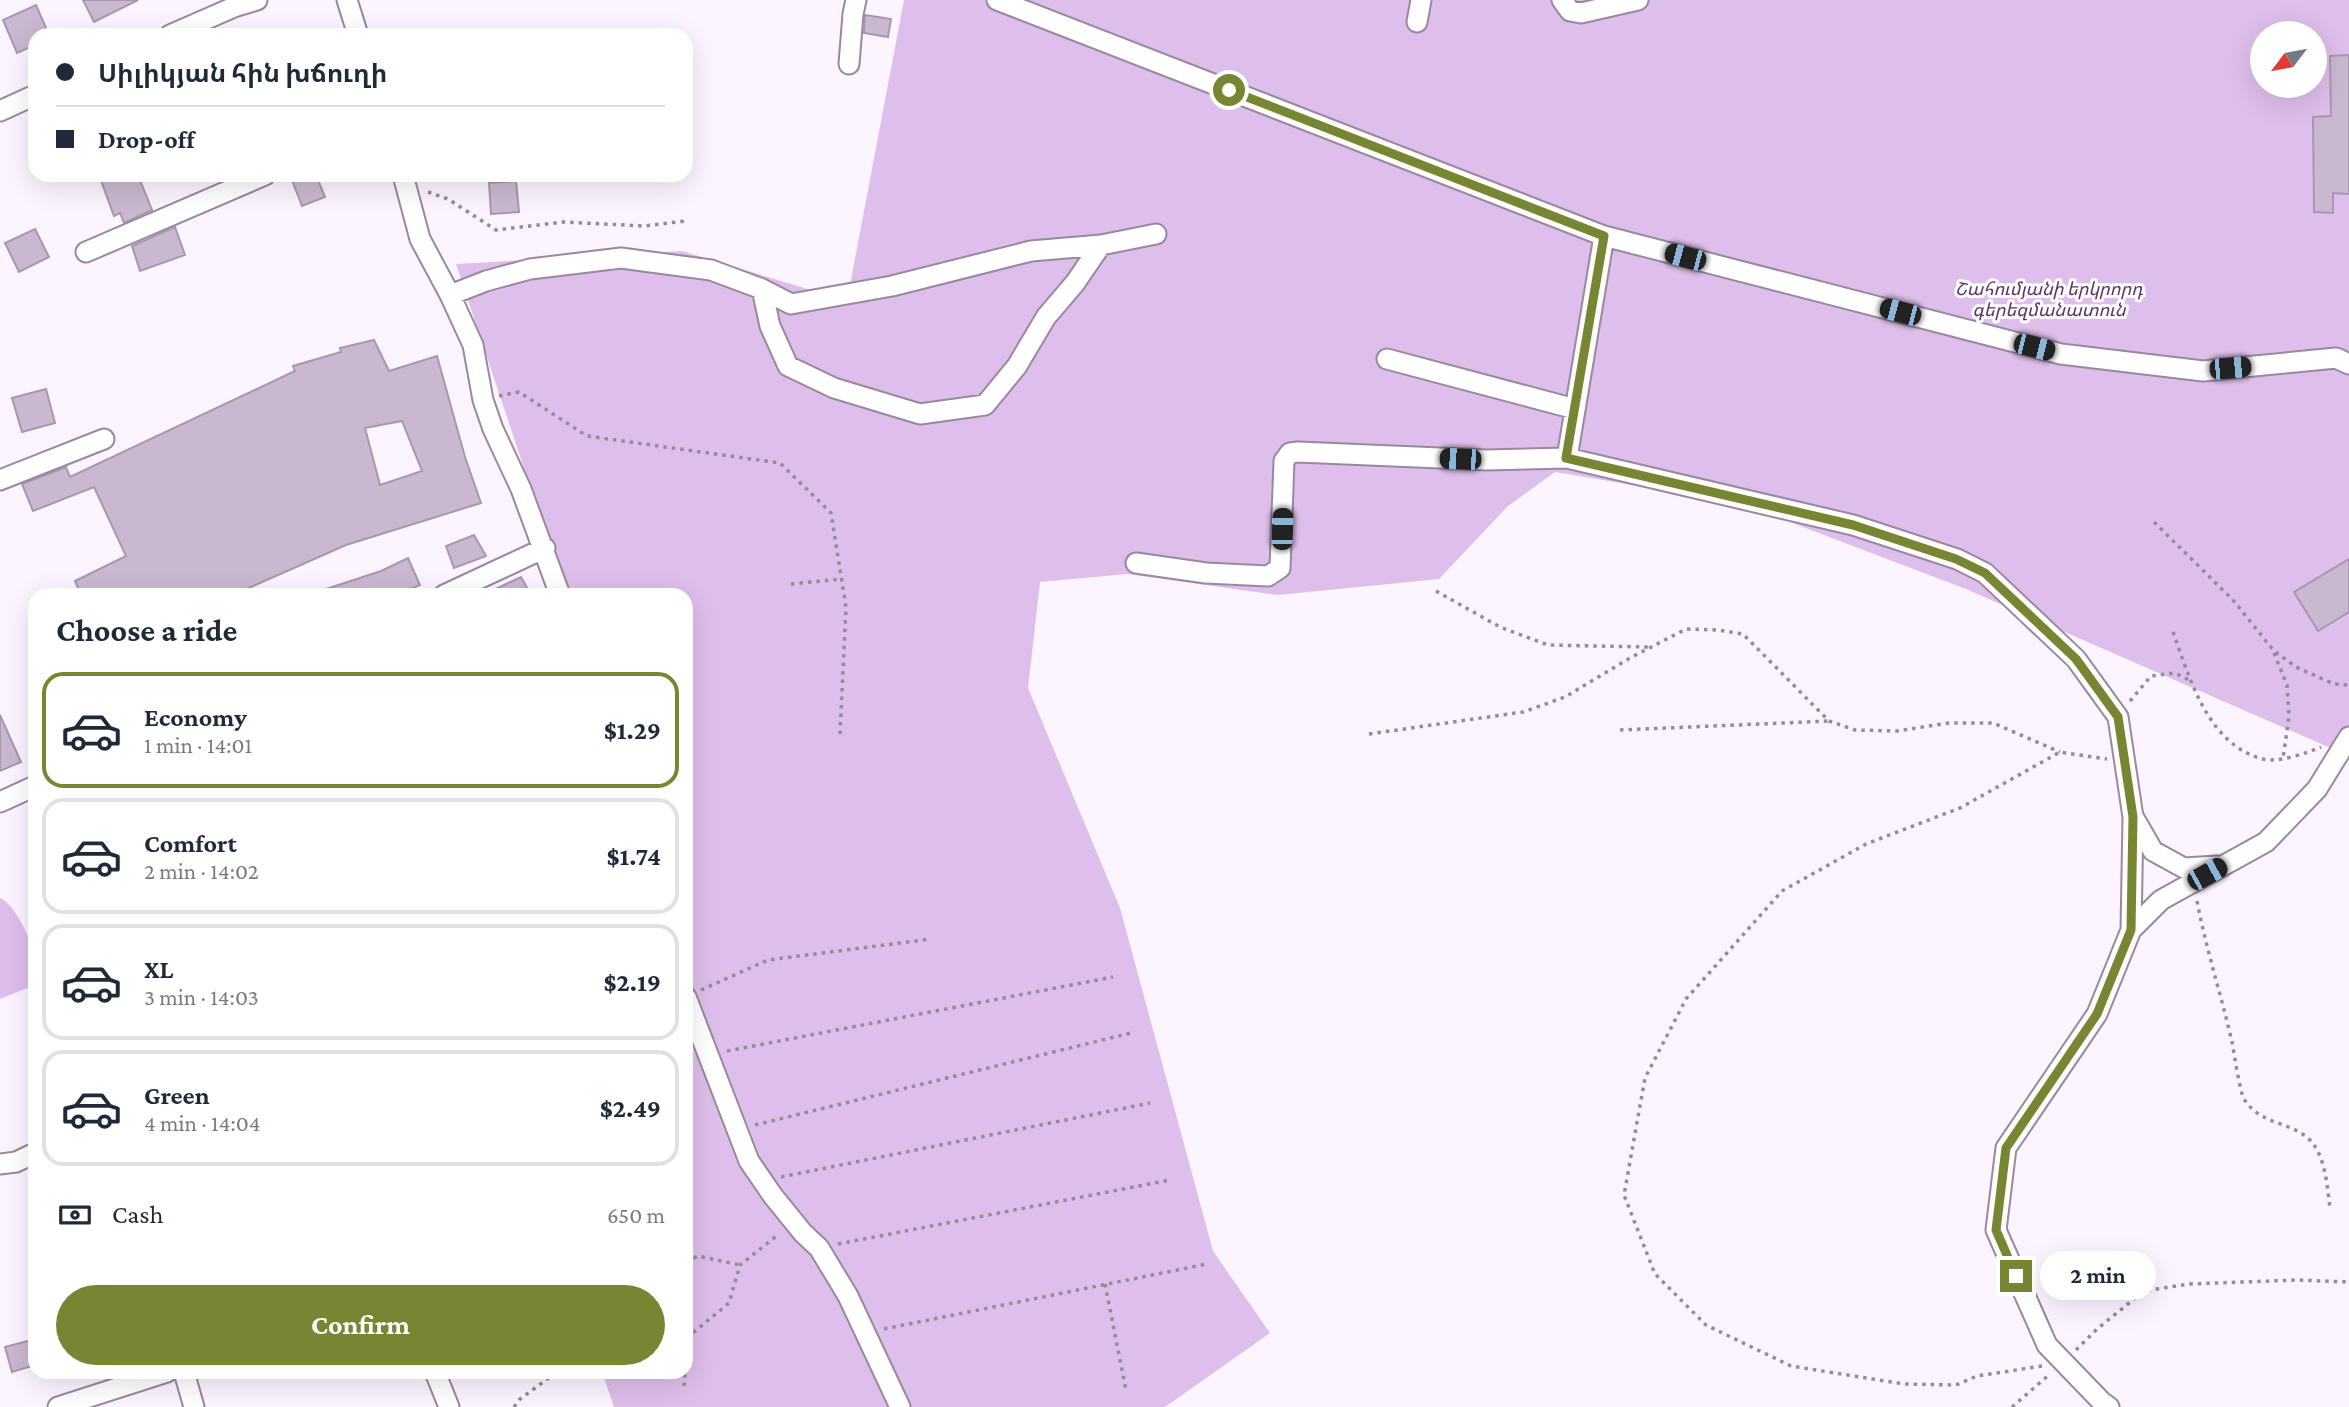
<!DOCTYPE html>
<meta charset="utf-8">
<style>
body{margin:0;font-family:"Crimson Pro","Noto Sans Armenian",serif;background:#f6f6f7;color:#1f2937;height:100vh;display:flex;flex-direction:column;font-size:26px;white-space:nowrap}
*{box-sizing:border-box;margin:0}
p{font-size:23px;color:#747a83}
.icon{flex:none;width:38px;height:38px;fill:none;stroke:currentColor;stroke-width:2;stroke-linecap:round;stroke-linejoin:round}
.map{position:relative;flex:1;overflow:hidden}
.sheet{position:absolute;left:28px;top:588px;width:665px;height:791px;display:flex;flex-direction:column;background:#fff;border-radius:21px;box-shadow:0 7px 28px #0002}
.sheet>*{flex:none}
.hud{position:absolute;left:28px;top:28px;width:665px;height:154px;border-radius:21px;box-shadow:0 7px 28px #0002;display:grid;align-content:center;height:154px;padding:0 28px;background:#fff}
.needle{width:46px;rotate:238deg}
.controls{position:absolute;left:2250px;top:21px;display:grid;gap:14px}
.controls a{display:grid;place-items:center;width:77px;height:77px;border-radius:50%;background:#fff;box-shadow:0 7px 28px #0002;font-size:35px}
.end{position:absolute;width:32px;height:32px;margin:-16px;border:9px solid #788634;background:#fff;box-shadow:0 0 0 4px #fff}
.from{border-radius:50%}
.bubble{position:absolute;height:49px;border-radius:24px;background:#fff;box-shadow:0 7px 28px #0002;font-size:23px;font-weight:700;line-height:49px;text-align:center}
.car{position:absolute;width:21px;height:42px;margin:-21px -10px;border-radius:9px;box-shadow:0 0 5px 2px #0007;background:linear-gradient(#222 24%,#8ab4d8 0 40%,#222 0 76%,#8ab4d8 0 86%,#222 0)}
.hud b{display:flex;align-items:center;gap:24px;height:66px;font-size:26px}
.hud b+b{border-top:2px solid #e0e1e3}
.hud i{width:18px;height:18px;background:#1f2937}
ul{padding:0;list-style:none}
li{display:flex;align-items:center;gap:21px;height:116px;margin:0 14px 10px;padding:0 14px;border:4px solid #e0e1e3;border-radius:21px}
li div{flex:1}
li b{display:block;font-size:26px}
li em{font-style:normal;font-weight:700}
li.active{border-color:#788634}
li>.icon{width:63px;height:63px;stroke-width:1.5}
h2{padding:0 28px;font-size:32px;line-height:84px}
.pay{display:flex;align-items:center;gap:18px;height:77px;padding:0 28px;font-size:26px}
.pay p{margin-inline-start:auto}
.button{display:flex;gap:14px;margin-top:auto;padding:14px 28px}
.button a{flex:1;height:80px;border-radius:42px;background:#788634;color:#fff;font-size:28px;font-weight:700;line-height:80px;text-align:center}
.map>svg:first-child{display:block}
</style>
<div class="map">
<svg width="2349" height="1407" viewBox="0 0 2349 1407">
<rect width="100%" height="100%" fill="#fcf4fe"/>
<path fill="#debeea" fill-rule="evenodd" d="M904,0H2349V756L1966,589L1740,503L1555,472L1508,506L1439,579L1278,595L1127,574L1040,582L1028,688L1120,908L1213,1251L1270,1333L1165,1407H614L602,1372H686V595H558L525,471L456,264L682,251L847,301ZM2263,33H2315V86H2263Z
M0,898C14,903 32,941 35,956C37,965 35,976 35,985L0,999Z"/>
<path fill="#cab8d0" stroke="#a897af" stroke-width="2" fill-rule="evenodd" d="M83,0H138L94,22Z
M36,5L49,35H35V45L17,53L3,20Z
M865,15L891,19L888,37L864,33Z
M2349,55V194L2333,193V213L2314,212L2313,117L2331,116L2330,56Z
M99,175H138L152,210L124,223L120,213L114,216Z
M290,175H316L325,197L302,206Z
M516,181L519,212L491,214L489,183Z
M175,227L185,255L140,271L132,246Z
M35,229L49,257L19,272L5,243Z
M374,340L389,371L437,356L465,457L481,503L346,545L233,595H81L75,581L126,556L94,487L33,511L22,484L66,467L70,477L295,371L293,366L341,352L340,348ZM402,421L422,471L380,485L365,428Z
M46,389L55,423L22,432L12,398Z
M474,535L486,556L454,568L446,546Z
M408,558L420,585L396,595H317V592L381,571Z
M2349,559V612L2318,631L2294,592Z
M521,577L531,595H483Z
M0,715L21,762L0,771Z
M35,1339V1365L12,1372L5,1347Z"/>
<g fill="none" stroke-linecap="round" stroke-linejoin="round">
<defs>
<path id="minor" d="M347,0L358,35
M997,0L1604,236L2061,354L2203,371L2336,358L2349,364
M1562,0L1570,11L1581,13L1638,0
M1417,22L1421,0
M170,35L234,7L257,0
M849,64L853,14L856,0
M0,111L35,95
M403,175L420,239L450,295L473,345L483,400L493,429L521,489L560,595
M86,252L265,175
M762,289L770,326L788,366L834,388L920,414L985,405L1017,366L1046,317L1075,283L1101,245
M450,295L486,281L530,269L621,258L711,270L762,289L791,304L892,286L1031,251L1101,245L1156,234
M1387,359L1575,409
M1567,458L1604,236
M0,480L104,439
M1136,563L1206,573L1268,576L1280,568L1284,461L1290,453L1298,452L1487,460L1567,458L1853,525L1957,559L1985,573L2076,659L2118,717L2133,817L2131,930
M444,595L545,548
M0,802L35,786
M2134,818L2153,851L2184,868L2217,866
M686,997L749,1161L773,1196L803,1233L819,1248L848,1296L900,1407
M0,1164L16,1162L35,1153
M184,1372L194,1407
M435,1372L449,1407
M58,1407L167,1372
M2109,1407L2102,1402L2047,1345L1996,1230L2006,1148L2097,1014L2131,930L2161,900L2266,842L2317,789L2349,737"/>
</defs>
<use href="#minor" stroke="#9a88a0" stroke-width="23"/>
<path stroke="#948c96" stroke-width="3.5" stroke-dasharray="3.5 5" stroke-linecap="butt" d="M428,192L448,199L496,230L564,222L644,226L685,221
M499,396L519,392L587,436L780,463L831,513L846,607L840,734
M2154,522L2233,600L2274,651L2296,667L2334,684L2349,685
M791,584L842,579
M1436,591L1500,627L1548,645L1649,647
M2173,632C2190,679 2208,745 2263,759C2278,763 2307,753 2321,747
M2274,653L2287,685L2289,717L2283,758
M2130,701L2151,676L2175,673L2189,680
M1620,730L1829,721
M1369,734L1523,712L1565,697L1630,658L1686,629L1718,630L1743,634L1829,721L1855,730L1897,731L1949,723H1993L2060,752
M2197,901C2206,949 2221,994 2232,1042C2234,1053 2240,1092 2244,1099C2261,1126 2292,1121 2311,1141C2326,1159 2327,1186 2330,1208
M701,990L768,960L931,939
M727,1051L1113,977
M755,1125L1131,1033
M781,1177L1150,1103
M838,1244L1170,1180
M686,1262L698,1256L740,1265
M1105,1284L1126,1390
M884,1329L1207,1264
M2076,1350L2097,1329L2144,1291L2189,1284L2297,1280L2349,1282
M686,1364L688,1337L729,1303L740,1265L779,1234
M2042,1366L1977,1376L1956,1385L1904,1384L1791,1366L1706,1325L1655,1274L1624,1195L1645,1078L1686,999L1782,891L1866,844L1960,808L2060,752L2107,759
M684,1386L685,1372
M514,1407L520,1399L550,1377L553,1372
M2012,1407L2050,1374"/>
<use href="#minor" stroke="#fff" stroke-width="19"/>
</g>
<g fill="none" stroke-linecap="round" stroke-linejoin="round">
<path stroke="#788634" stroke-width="9" d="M1229,90L1604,236L1566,458L1853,525L1956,559L1985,573L2076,659L2118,717L2133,817L2131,930L2097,1014L2006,1148L1996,1230L2016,1276"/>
</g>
<g text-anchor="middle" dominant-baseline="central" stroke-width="6" stroke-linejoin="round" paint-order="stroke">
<g font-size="18" font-style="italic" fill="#5c2f6a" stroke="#fff">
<text x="2049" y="289">Շահումյանի երկրորդ<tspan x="2049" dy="21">գերեզմանատուն</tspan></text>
</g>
</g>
</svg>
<div class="controls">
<a><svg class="needle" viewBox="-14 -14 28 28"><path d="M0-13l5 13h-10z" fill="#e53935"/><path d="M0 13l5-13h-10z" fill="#747a83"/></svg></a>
</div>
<i class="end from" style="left:1229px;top:90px"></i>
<i class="end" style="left:2016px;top:1276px"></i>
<div class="bubble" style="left:2040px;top:1251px;width:116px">2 min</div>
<i class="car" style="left:1685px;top:257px;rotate:285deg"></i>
<i class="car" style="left:1900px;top:312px;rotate:285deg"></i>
<i class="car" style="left:2034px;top:347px;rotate:104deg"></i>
<i class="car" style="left:2230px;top:368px;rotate:85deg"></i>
<i class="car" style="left:1460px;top:459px;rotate:272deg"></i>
<i class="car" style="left:1282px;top:529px;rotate:2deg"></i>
<i class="car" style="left:2207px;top:874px;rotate:61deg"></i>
<div class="hud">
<b><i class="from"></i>Սիլիկյան հին խճուղի</b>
<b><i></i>Drop-off</b>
</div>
<section class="sheet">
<h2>Choose a ride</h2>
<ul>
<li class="active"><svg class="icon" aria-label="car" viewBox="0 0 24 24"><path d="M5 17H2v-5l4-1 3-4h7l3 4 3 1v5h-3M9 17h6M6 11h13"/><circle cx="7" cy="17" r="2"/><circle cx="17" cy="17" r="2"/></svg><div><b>Economy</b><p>1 min · 14:01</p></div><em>$1.29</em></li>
<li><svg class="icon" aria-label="car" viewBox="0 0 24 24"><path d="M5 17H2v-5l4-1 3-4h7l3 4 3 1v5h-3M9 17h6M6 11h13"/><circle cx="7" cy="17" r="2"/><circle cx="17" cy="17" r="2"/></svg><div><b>Comfort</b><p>2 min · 14:02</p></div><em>$1.74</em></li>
<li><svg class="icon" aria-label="car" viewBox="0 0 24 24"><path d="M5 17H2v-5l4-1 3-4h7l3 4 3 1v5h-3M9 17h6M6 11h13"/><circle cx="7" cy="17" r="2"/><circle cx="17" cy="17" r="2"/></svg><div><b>XL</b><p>3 min · 14:03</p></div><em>$2.19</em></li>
<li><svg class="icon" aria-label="car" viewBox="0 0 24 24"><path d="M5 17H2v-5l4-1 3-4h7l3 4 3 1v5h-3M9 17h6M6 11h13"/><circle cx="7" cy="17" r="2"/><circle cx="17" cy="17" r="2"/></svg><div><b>Green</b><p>4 min · 14:04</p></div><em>$2.49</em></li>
</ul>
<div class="pay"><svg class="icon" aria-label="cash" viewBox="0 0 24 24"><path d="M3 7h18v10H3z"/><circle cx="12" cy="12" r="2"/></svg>Cash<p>650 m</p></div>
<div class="button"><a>Confirm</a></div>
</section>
</div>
